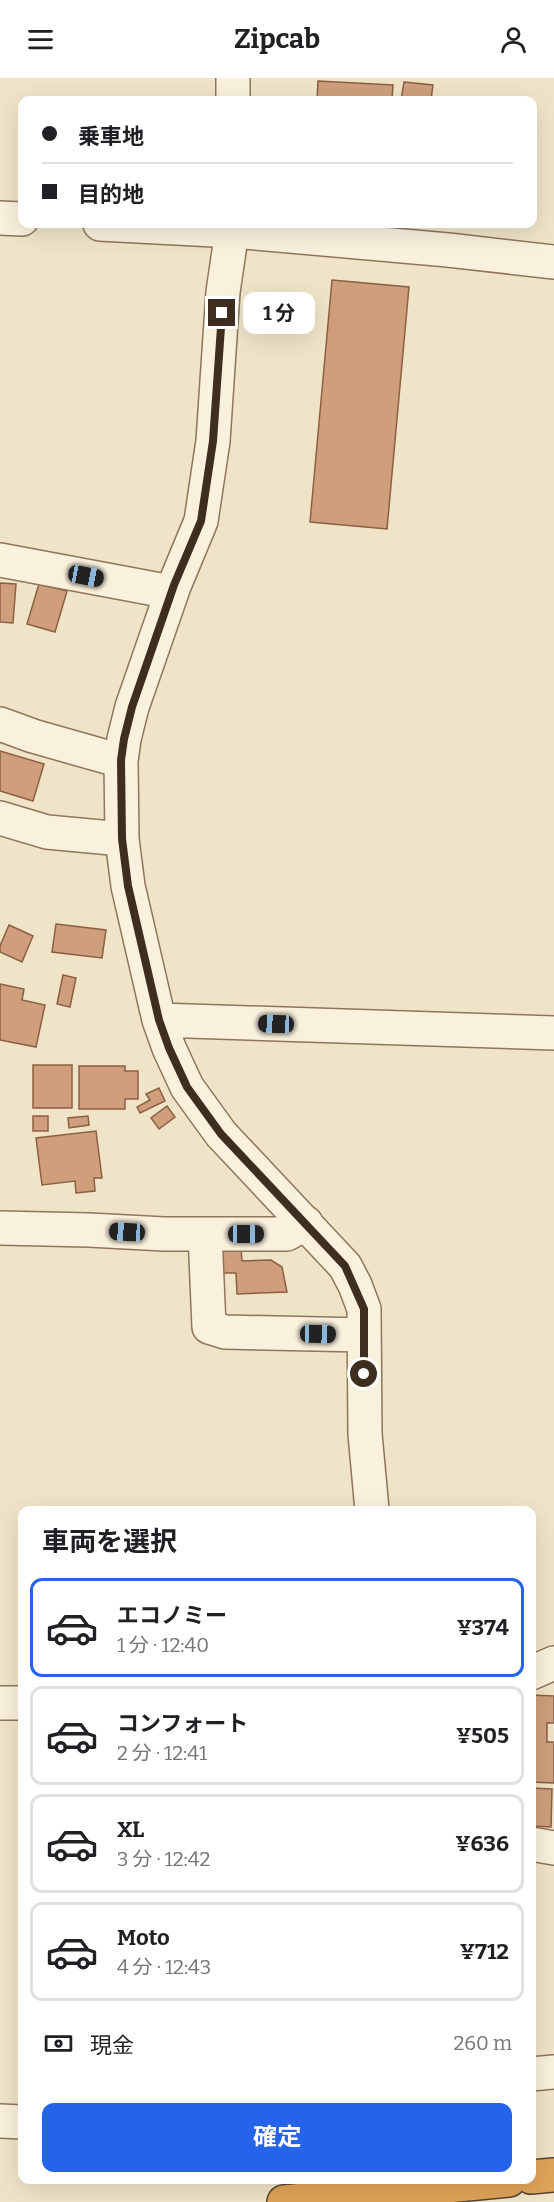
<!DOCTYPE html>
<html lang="ja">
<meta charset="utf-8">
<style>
body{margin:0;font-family:Bitter,"Noto Sans JP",serif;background:#f6f6f6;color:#202124;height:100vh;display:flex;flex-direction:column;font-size:22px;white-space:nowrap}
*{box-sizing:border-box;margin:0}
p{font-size:20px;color:#757577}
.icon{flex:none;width:33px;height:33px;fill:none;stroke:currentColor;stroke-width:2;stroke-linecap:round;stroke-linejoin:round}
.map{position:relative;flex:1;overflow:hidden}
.details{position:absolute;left:18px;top:1428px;width:518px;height:678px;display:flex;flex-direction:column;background:#fff;border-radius:12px;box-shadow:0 6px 24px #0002}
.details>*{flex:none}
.hud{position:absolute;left:18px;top:18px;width:519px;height:132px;border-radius:12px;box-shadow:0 6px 24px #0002;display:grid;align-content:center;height:132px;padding:0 24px;background:#fff}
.end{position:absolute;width:27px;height:27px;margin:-14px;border:8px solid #3d2e20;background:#fff;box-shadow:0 0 0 3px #fff}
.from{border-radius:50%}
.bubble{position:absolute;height:42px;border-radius:12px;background:#fff;box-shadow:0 6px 24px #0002;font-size:20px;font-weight:700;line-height:42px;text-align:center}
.car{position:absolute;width:18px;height:36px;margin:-18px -9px;border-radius:8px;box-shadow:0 0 4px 2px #0007;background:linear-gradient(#222 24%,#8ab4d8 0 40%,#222 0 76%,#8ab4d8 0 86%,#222 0)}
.hud b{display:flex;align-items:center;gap:21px;height:57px;font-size:22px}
.hud b+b{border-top:2px solid #e0e0e0}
.hud i{width:15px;height:15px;background:#202124}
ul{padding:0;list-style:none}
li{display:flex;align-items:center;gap:18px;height:99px;margin:0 12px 9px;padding:0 12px;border:3px solid #e0e0e0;border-radius:12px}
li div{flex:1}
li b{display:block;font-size:22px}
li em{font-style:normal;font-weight:700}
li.on{border-color:#2563eb}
li>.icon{width:54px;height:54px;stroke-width:1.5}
h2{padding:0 24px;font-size:27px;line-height:72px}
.pay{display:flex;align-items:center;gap:15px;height:66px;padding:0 24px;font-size:22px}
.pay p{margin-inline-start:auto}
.button{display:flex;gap:12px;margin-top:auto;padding:12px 24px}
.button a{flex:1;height:69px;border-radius:12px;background:#2563eb;color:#fff;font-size:24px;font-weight:700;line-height:69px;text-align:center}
header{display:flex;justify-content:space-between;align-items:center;height:78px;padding:0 24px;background:#fff;font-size:27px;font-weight:700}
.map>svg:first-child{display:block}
</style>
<header><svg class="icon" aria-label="menu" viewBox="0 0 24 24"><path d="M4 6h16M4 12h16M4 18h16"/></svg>Zipcab<svg class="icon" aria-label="person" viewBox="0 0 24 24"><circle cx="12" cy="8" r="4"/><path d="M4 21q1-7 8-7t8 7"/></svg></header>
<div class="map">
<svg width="554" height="2124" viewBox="0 0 554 2124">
<rect width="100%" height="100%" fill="#f0e4c8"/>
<path fill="#cf9f7d" stroke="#8d5f41" stroke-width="1.5" d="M318,3L393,7L392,22H317Z
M404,4L433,7L431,22H401Z
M332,202L409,209L387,451L310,444Z
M0,505L16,506L13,545L0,544Z
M39,506L67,513L55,554L27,546Z
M0,673L44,686L33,723L0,713Z
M56,846L106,852L102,880L52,874Z
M9,847L33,858L22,884L0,874V868Z
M63,897L76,900L70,929L57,926Z
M0,906L24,911L22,922L45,927L36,969L0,962Z
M33,987H72V1030H33Z
M79,988H125V993H138V1021H125V1031H79Z
M159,1010L165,1023L140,1035L137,1029L150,1022L146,1016Z
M167,1028L175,1039L159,1051L151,1040Z
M33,1038H48V1053H33Z
M88,1038L89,1047L69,1050L68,1040Z
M96,1053L102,1100H94L95,1113L76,1115L75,1103L42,1107L36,1060Z
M241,1170L242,1183L271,1182L282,1189L287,1214L237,1216L236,1195H220V1171Z
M531,1617L554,1618V1645H547V1664H554V1705L531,1704Z
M531,1710L552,1711L551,1749L531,1748Z"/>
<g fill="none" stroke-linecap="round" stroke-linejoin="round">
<defs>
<path id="minor" d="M233,22V0
M0,140L22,141
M100,146L233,153L448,172L554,184
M233,146L223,214L213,363L201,443L174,508L132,629L124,661L121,683L122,761L128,808L159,942L169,970L187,1009L221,1056L345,1188L355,1207L364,1231L365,1356L372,1432
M0,482L171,514
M0,646L33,658L121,683
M0,740L47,754L122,761
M159,942L554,955
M0,1150L89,1152L164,1156H287L306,1145
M205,1156L209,1249L225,1254L364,1257
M531,1595L554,1585
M0,1625H22
M531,1766L554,1770
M531,1996L554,1994
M0,2043L22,2044"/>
<path id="highway" d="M531,2099L554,2097
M284,2124L509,2102"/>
</defs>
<use href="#minor" stroke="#8d765c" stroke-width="36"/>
<use href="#highway" stroke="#5b4430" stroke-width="36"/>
<use href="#minor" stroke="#faf1dc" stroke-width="33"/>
<use href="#highway" stroke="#e0a458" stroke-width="33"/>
</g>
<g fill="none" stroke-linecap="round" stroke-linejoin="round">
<path stroke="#3d2e20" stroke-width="8" d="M222,235L213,363L201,443L174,507L132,629L124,661L121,682L122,761L128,808L159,942L169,970L187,1009L221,1056L345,1188L364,1231V1296"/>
</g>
</svg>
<i class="end from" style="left:364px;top:1296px"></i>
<i class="end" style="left:222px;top:235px"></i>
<div class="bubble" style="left:243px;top:214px;width:72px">1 分</div>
<i class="car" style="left:86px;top:498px;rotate:101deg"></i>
<i class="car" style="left:276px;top:946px;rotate:272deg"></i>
<i class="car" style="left:127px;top:1154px;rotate:273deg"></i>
<i class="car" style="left:246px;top:1156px;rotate:90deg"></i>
<i class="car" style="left:318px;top:1256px;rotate:91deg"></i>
<div class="hud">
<b><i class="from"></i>乗車地</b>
<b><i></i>目的地</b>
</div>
<section class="details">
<h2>車両を選択</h2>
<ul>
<li class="on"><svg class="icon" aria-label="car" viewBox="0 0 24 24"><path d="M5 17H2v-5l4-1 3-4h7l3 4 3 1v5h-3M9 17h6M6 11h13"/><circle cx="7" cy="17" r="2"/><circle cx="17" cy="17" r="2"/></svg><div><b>エコノミー</b><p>1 分 · 12:40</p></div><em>¥374</em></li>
<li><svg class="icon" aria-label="car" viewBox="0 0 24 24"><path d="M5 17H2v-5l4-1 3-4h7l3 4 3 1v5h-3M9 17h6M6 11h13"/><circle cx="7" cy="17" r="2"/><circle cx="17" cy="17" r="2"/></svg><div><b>コンフォート</b><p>2 分 · 12:41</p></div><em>¥505</em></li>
<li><svg class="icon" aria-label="car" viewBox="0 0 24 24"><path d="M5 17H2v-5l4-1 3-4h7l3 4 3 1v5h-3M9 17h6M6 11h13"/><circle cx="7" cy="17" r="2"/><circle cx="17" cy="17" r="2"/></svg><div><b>XL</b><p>3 分 · 12:42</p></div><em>¥636</em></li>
<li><svg class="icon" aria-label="car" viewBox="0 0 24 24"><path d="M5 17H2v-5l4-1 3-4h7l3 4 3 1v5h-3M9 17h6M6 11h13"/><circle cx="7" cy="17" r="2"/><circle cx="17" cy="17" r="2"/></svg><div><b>Moto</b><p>4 分 · 12:43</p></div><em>¥712</em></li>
</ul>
<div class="pay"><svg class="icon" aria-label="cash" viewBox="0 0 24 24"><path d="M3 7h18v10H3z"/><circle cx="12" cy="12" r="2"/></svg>現金<p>260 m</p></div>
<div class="button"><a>確定</a></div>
</section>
</div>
